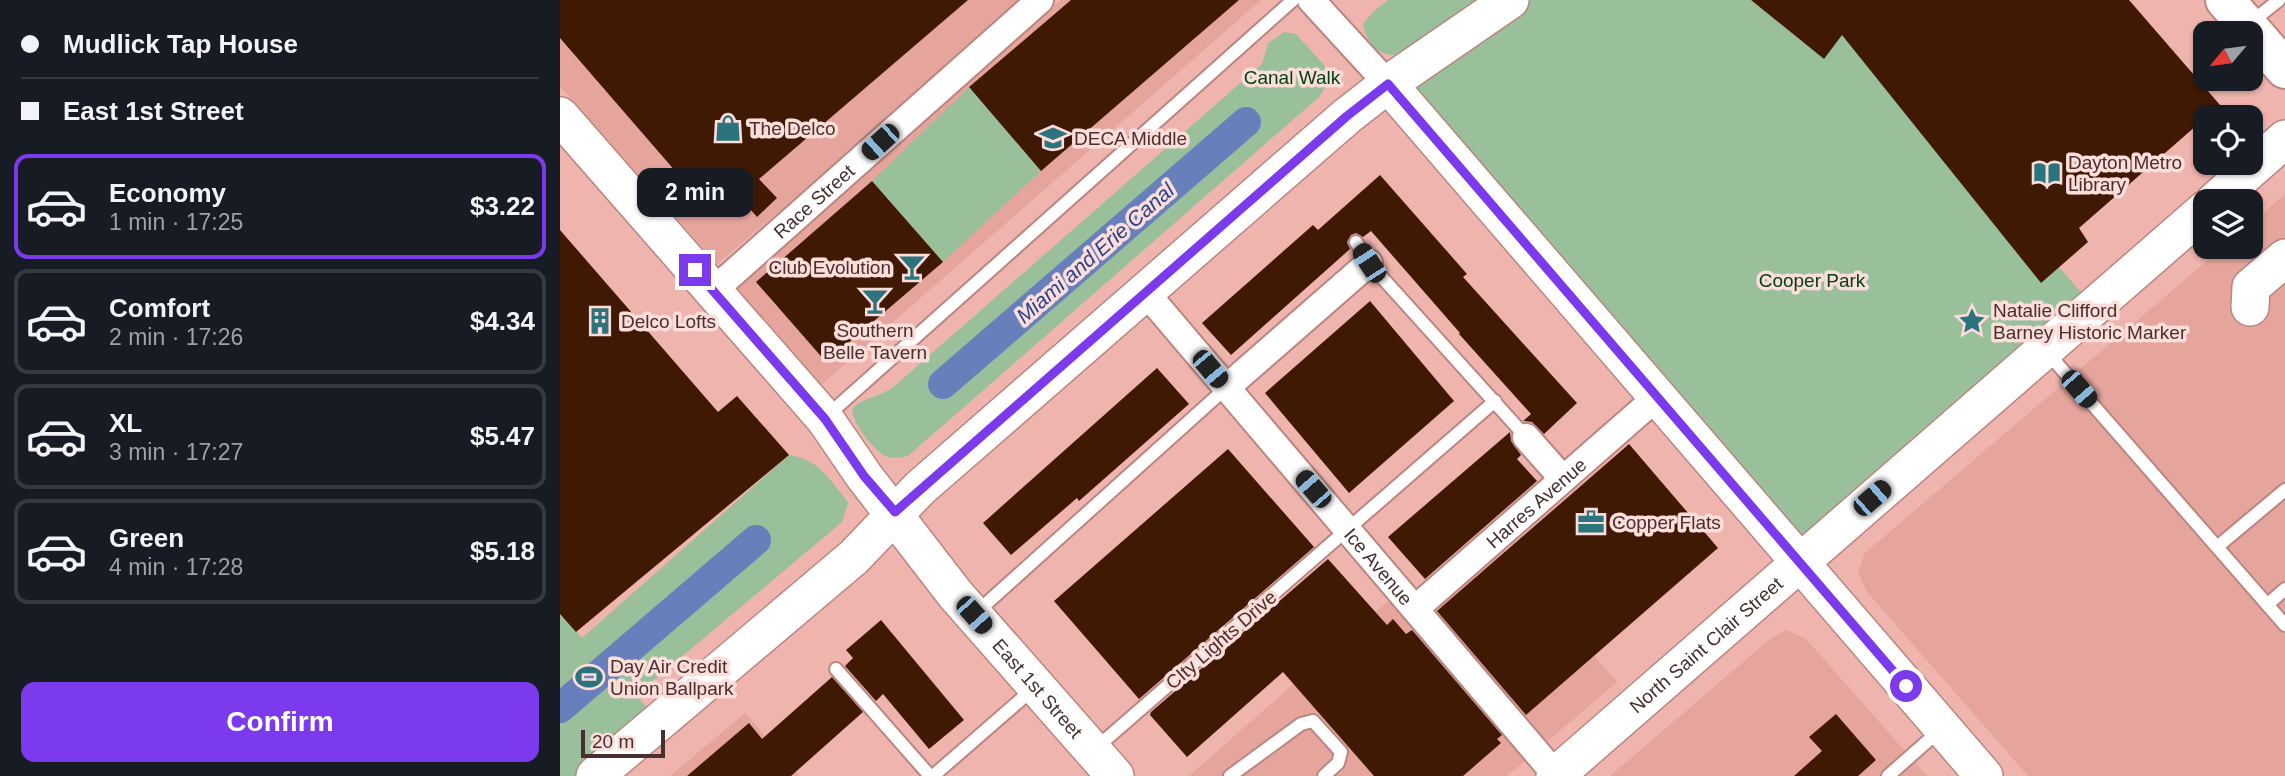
<!DOCTYPE html>
<meta charset="utf-8">
<style>
body{margin:0;font-family:Arial,sans-serif;background:#20242c;color:#f1f3f6;height:100vh;display:flex;flex-direction:column;font-size:26px;white-space:nowrap}
*{box-sizing:border-box;margin:0}
p{font-size:23px;color:#9ea1a6}
.icon{flex:none;width:38px;height:38px;fill:none;stroke:currentColor;stroke-width:2;stroke-linecap:round;stroke-linejoin:round}
.map{position:relative;flex:1;overflow:hidden}
.drawer{display:flex;flex-direction:column;background:#171b24;width:560px}
.drawer>*{flex:none}
.banner{display:grid;align-content:center;height:154px;padding:0 21px;background:#171b24}
.needle{width:46px;rotate:241deg}
.fabs{position:absolute;left:1633px;top:21px;display:grid;gap:14px}
.fabs a{display:grid;place-items:center;width:70px;height:70px;border-radius:14px;background:#171b24;box-shadow:0 2px 5px #0004;font-size:35px}
.scale{position:absolute;left:21px;bottom:18px;width:84px;box-sizing:border-box;padding-left:7px;border:4px solid #48302e;border-top:0;font-size:19px;line-height:24px;white-space:nowrap;color:#48302e;-webkit-text-stroke:5px #fcddda;paint-order:stroke}
.end{position:absolute;width:32px;height:32px;margin:-16px;border:9px solid #7c3aed;background:#fff;box-shadow:0 0 0 4px #fff}
.from{border-radius:50%}
.bubble{position:absolute;height:49px;border-radius:14px;background:#171b24;box-shadow:0 2px 5px #0004;font-size:23px;font-weight:700;line-height:49px;text-align:center}
.car{position:absolute;width:21px;height:42px;margin:-21px -10px;border-radius:9px;box-shadow:0 0 5px 2px #0007;background:linear-gradient(#222 24%,#8ab4d8 0 40%,#222 0 76%,#8ab4d8 0 86%,#222 0)}
.banner b{display:flex;align-items:center;gap:24px;height:66px;font-size:26px}
.banner b+b{border-top:2px solid #363941}
.banner i{width:18px;height:18px;background:#f1f3f6}
ul{padding:0;list-style:none}
li{display:flex;align-items:center;gap:21px;height:105px;margin:0 14px 10px;padding:0 7px;border:4px solid #363941;border-radius:14px}
li div{flex:1}
li b{display:block;font-size:26px}
li em{font-style:normal;font-weight:700}
li.active{border-color:#7c3aed}
li>.icon{width:63px;height:63px;stroke-width:1.5}
.primary-button{display:flex;gap:14px;margin-top:auto;padding:14px 21px}
.primary-button a{flex:1;height:80px;border-radius:14px;background:#7c3aed;color:#fff;font-size:28px;font-weight:700;line-height:80px;text-align:center}
main{display:flex;flex:1;min-height:0}
.map>svg:first-child{display:block}
</style>
<main>
<section class="drawer">
<div class="banner">
<b><i class="from"></i>Mudlick Tap House</b>
<b><i></i>East 1st Street</b>
</div>
<ul>
<li class="active"><svg class="icon" aria-label="car" viewBox="0 0 24 24"><path d="M5 17H2v-5l4-1 3-4h7l3 4 3 1v5h-3M9 17h6M6 11h13"/><circle cx="7" cy="17" r="2"/><circle cx="17" cy="17" r="2"/></svg><div><b>Economy</b><p>1 min · 17:25</p></div><em>$3.22</em></li>
<li><svg class="icon" aria-label="car" viewBox="0 0 24 24"><path d="M5 17H2v-5l4-1 3-4h7l3 4 3 1v5h-3M9 17h6M6 11h13"/><circle cx="7" cy="17" r="2"/><circle cx="17" cy="17" r="2"/></svg><div><b>Comfort</b><p>2 min · 17:26</p></div><em>$4.34</em></li>
<li><svg class="icon" aria-label="car" viewBox="0 0 24 24"><path d="M5 17H2v-5l4-1 3-4h7l3 4 3 1v5h-3M9 17h6M6 11h13"/><circle cx="7" cy="17" r="2"/><circle cx="17" cy="17" r="2"/></svg><div><b>XL</b><p>3 min · 17:27</p></div><em>$5.47</em></li>
<li><svg class="icon" aria-label="car" viewBox="0 0 24 24"><path d="M5 17H2v-5l4-1 3-4h7l3 4 3 1v5h-3M9 17h6M6 11h13"/><circle cx="7" cy="17" r="2"/><circle cx="17" cy="17" r="2"/></svg><div><b>Green</b><p>4 min · 17:28</p></div><em>$5.18</em></li>
</ul>
<div class="primary-button"><a>Confirm</a></div>
</section>
<div class="map">
<svg width="1725" height="776" viewBox="0 0 1725 776">
<rect width="100%" height="100%" fill="#efb4ae"/>
<path fill="#e5a59d" d="M0,0H467L157,264L0,86Z
M501,0H701L261,385L176,286L398,88Z
M1725,194V776H1468L1307,592L1298,572L1305,553L1663,247H1690L1691,223Z
M925,529L1057,682L947,776H629L827,602L858,588Z
M1226,630L1246,639L1367,776H1050L1210,639Z
M185,713L240,776H110Z"/>
<path fill="#9ac09b" d="M828,0H926L847,53C823,60 808,48 803,24L813,12Z
M950,0H1264L1535,308L1239,562L828,84Z
M724,32L736,34L764,65L768,78L765,88L759,97L348,456C340,458 333,459 325,456C313,450 292,422 292,409C301,398 319,397 332,388L702,64L708,43Z
M409,87L481,171L383,262L312,181Z
M229,455C259,459 270,480 288,502L282,522L76,695L99,721L37,776H0V614L22,638Z"/>
<g fill="none" stroke-linecap="round" stroke-linejoin="round">
<path stroke="#6780bb" stroke-width="30" d="M383,384L686,122
M0,708L196,540"/>
</g>
<path fill="#401904" d="M0,0H408L199,179L217,198L197,217L179,196L155,217L0,38Z
M511,0H679L481,171L409,87Z
M1191,0H1569L1660,105L1519,228L1528,242L1481,283L1282,35L1264,59Z
M820,175L907,274L903,277L1017,403L984,434L972,422L963,421L971,414L899,334L900,333L811,231L803,237L796,233L791,235L787,242L790,249L671,355L642,323L753,225L758,230Z
M312,181L383,262L266,362L196,282Z
M0,230L158,412L177,396L229,455L16,632L0,614Z
M810,301L894,401L789,493L705,393Z
M597,368L629,404L519,501L517,498L451,555L423,523Z
M950,432L951,441L961,455L957,459L977,481L865,579L828,537Z
M1069,444L1158,548L966,715L877,611Z
M668,449L754,547L579,699L494,601Z
M768,559L827,625L833,619L846,634L852,630L942,735L937,739L941,743L903,776H814L723,672L627,757L590,715L591,712Z
M321,620L404,720L369,749L323,694L316,701L285,666L293,658L286,650Z
M272,677L303,712L231,776H127L189,723L202,739Z
M1276,714L1316,760L1298,776H1234L1262,751L1249,737Z"/>
<g fill="none" stroke-linecap="round" stroke-linejoin="round">
<defs>
<path id="lane" d="M1690,23L1719,0
M796,242L809,263L966,437
M1486,351L1725,625
M267,416L733,0
M1657,547L1725,490
M1707,605L1725,589
M417,612L666,388
M276,669L370,776
M536,748L935,401
M373,776L473,689
M670,776L741,724L753,721L781,752L778,763L764,776
M1328,776L1379,731"/>
<g id="street">
<path d="M751,0L828,84"/>
<path id="s1" d="M153,291L480,0"/>
<path id="s2" d="M586,293L996,775"/>
<path d="M666,388L809,263"/>
<path d="M966,437L1003,479"/>
<path id="s3" d="M855,609L1097,397"/>
</g>
<g id="secondary">
<path d="M828,84L1424,776"/>
<path id="s4" d="M0,116L265,419L304,476L395,594L555,776"/>
<path d="M1655,201L1725,139"/>
<path d="M1690,307L1691,287L1725,258"/>
<path d="M35,776L294,557L360,488L787,116L828,84L950,0"/>
<path id="s5" d="M995,776L1645,210"/>
</g>
<path id="primary" d="M1665,0L1725,69"/>
</defs>
<use href="#lane" stroke="#bc857f" stroke-width="16"/>
<use href="#street" stroke="#bc857f" stroke-width="30"/>
<use href="#secondary" stroke="#bc857f" stroke-width="40"/>
<use href="#primary" stroke="#bc857f" stroke-width="42"/>
<use href="#lane" stroke="#fff" stroke-width="12"/>
<use href="#street" stroke="#fff" stroke-width="26"/>
<use href="#secondary" stroke="#fff" stroke-width="37"/>
<use href="#primary" stroke="#fff" stroke-width="38"/>
</g>
<g fill="none" stroke-linecap="round" stroke-linejoin="round">
<path stroke="#7c3aed" stroke-width="9" d="M135,270L265,419L304,476L335,512L787,116L828,84L1346,686"/>
</g>
<defs>
<symbol id="shop-bare" viewBox="-9 -9 18 18"><path d="M-5-2.5h2.3a2.7 3.5 0 0 1 5.4 0H5L5.5 6h-11ZM-1.5-2.5h3a1.5 2.3 0 0 0-3 0Z" fill="#2c747d" stroke="#fcddda" stroke-width="2.5" paint-order="stroke"/></symbol>
<symbol id="school-bare" viewBox="-9 -9 18 18"><path d="M0-5L7-2L0 1L-7-2ZM-4 1L0 2.5L4 1V4Q0 6-4 4Z" fill="#2c747d" stroke="#fcddda" stroke-width="2.5" paint-order="stroke"/></symbol>
<symbol id="library-bare" viewBox="-9 -9 18 18"><path d="M-6-4Q-3-5.5-.7-3.5V5Q-3 3-6 4ZM6-4Q3-5.5 .7-3.5V5Q3 3 6 4Z" fill="#2c747d" stroke="#fcddda" stroke-width="2.5" paint-order="stroke"/></symbol>
<symbol id="bar-bare" viewBox="-9 -9 18 18"><path d="M-6-5H6L.8 .8V4.5H3.5V6h-7V4.5H-.8V.8Z" fill="#2c747d" stroke="#fcddda" stroke-width="2.5" paint-order="stroke"/></symbol>
<symbol id="building-bare" viewBox="-9 -9 18 18"><path d="M-4-6H4V6H1V3H-1V6H-4ZM-2.5-4.3h1.7v1.8h-1.7ZM.8-4.3h1.7v1.8H.8ZM-2.5-1h1.7V.8h-1.7ZM.8-1h1.7V.8H.8Z" fill="#2c747d" stroke="#fcddda" stroke-width="2.5" paint-order="stroke"/></symbol>
<symbol id="sight-bare" viewBox="-9 -9 18 18"><path d="M0-6L1.8-2.2L6-1.7L2.9 1.2L3.7 5.4L0 3.3L-3.7 5.4L-2.9 1.2L-6-1.7L-1.8-2.2Z" fill="#2c747d" stroke="#fcddda" stroke-width="2.5" paint-order="stroke"/></symbol>
<symbol id="office-bare" viewBox="-9 -9 18 18"><path d="M-6-3h4V-5.5h4V-3h4V5H-6ZM-1-4.5V-3h2v-1.5ZM-6 0V1H6V0Z" fill="#2c747d" stroke="#fcddda" stroke-width="2.5" paint-order="stroke"/></symbol>
<symbol id="stadium-bare" viewBox="-9 -9 18 18"><path d="M0-5a6.5 5 0 1 0 0 10a6.5 5 0 1 0 0-10ZM-3.5-1.8h7v3.6h-7Z" fill="#2c747d" stroke="#fcddda" stroke-width="2.5" paint-order="stroke"/></symbol>
</defs>
<g fill-rule="evenodd">
<use href="#shop-bare" x="149" y="109" width="38" height="38"/>
<use href="#school-bare" x="474" y="119" width="38" height="38"/>
<use href="#library-bare" x="1468" y="154" width="38" height="38"/>
<use href="#bar-bare" x="333" y="248" width="38" height="38"/>
<use href="#bar-bare" x="296" y="282" width="38" height="38"/>
<use href="#building-bare" x="21" y="302" width="38" height="38"/>
<use href="#sight-bare" x="1393" y="302" width="38" height="38"/>
<use href="#office-bare" x="1012" y="503" width="38" height="38"/>
<use href="#stadium-bare" x="10" y="658" width="38" height="38"/>
</g>
<g text-anchor="middle" dominant-baseline="central" stroke-width="7" stroke-linejoin="round" paint-order="stroke">
<g font-size="19" fill="#004210" stroke="#fcddda">
<text x="732" y="77">Canal Walk</text>
<text x="1252" y="280">Cooper Park</text>
</g>
<g font-size="19" fill="#48302e" stroke="#fcddda" text-anchor="start">
<text x="189" y="128">The Delco</text>
<text x="514" y="138">DECA Middle</text>
<text x="1508" y="162">Dayton Metro<tspan x="1508" dy="22">Library</tspan></text>
<text x="331" y="267" text-anchor="end">Club Evolution</text>
<text x="1433" y="310">Natalie Clifford<tspan x="1433" dy="22">Barney Historic Marker</tspan></text>
<text x="61" y="321">Delco Lofts</text>
<text x="315" y="330" text-anchor="middle">Southern<tspan x="315" dy="22">Belle Tavern</tspan></text>
<text x="1052" y="522">Copper Flats</text>
<text x="50" y="666">Day Air Credit<tspan x="50" dy="22">Union Ballpark</tspan></text>
</g>
<g font-size="19" fill="#48302e" stroke="#fcddda">
<text stroke="none"><textPath href="#s1" startOffset="135">Race Street</textPath></text>
<text stroke="none"><textPath href="#s3" startOffset="161">Harres Avenue</textPath></text>
<text stroke="none"><textPath href="#s2" startOffset="359">Ice Avenue</textPath></text>
<text transform="translate(661 640) rotate(-41)">CIty Lights Drive</text>
<text stroke="none"><textPath href="#s5" startOffset="200">North Saint Clair Street</textPath></text>
<text stroke="none"><textPath href="#s4" startOffset="746">East 1st Street</textPath></text>
</g>
<g font-size="21" font-style="italic" fill="#29438b" stroke="#fcddda">
<text transform="translate(535 253) rotate(-41)">Miami and Erie Canal</text>
</g>
</g>
</svg>
<div class="fabs">
<a><svg class="needle" viewBox="-14 -14 28 28"><path d="M0-13l5 13h-10z" fill="#e53935"/><path d="M0 13l5-13h-10z" fill="#9ea1a6"/></svg></a>
<a><svg class="icon" aria-label="locate" viewBox="0 0 24 24"><circle cx="12" cy="12" r="6"/><path d="M12 2v4M12 18v4M2 12h4M18 12h4"/></svg></a>
<a><svg class="icon" aria-label="layers" viewBox="0 0 24 24"><path d="M12 4l9 5-9 5-9-5zM3 14l9 5 9-5"/></svg></a>
</div>
<div class="scale">20 m</div>
<i class="end from" style="left:1346px;top:686px"></i>
<i class="end" style="left:135px;top:270px"></i>
<div class="bubble" style="left:77px;top:168px;width:116px">2 min</div>
<i class="car" style="left:320px;top:142px;rotate:228deg"></i>
<i class="car" style="left:809px;top:263px;rotate:327deg"></i>
<i class="car" style="left:650px;top:369px;rotate:140deg"></i>
<i class="car" style="left:1519px;top:389px;rotate:139deg"></i>
<i class="car" style="left:753px;top:489px;rotate:319deg"></i>
<i class="car" style="left:1312px;top:498px;rotate:49deg"></i>
<i class="car" style="left:414px;top:615px;rotate:138deg"></i>
</div>
</main>
